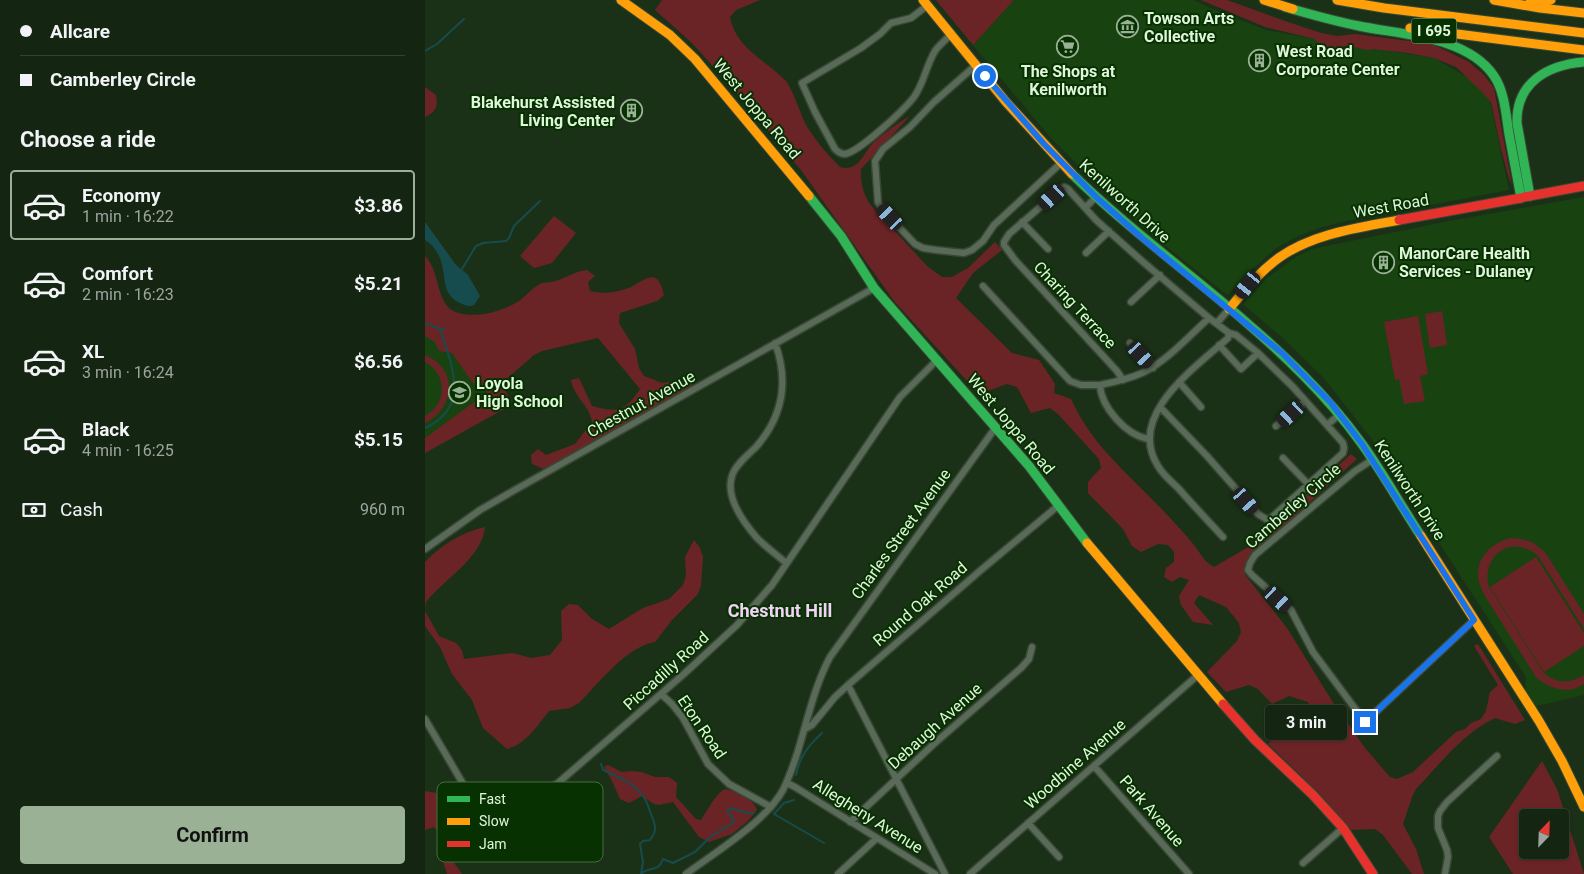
<!DOCTYPE html>
<meta charset="utf-8">
<style>
body{margin:0;font-family:Roboto,sans-serif;background:#1d2d1a;color:#f1f3f6;height:100vh;display:flex;flex-direction:column;font-size:19px;white-space:nowrap}
*{box-sizing:border-box;margin:0}
p{font-size:16px;color:#9da59f}
.icon{flex:none;width:28px;height:28px;fill:none;stroke:currentColor;stroke-width:2;stroke-linecap:round;stroke-linejoin:round}
.map{position:relative;flex:1;overflow:hidden}
.details{display:flex;flex-direction:column;background:#142511;width:425px}
.details>*{flex:none}
.hud{display:grid;align-content:center;height:110px;padding:0 20px;background:#142511}
.needle{width:32px;rotate:23deg}
.tools{position:absolute;left:1094px;top:809px;display:grid;gap:10px}
.tools a{display:grid;place-items:center;width:50px;height:50px;border-radius:5px;background:#142511;box-shadow:0 1px 4px #0004,0 0 0 1px #334231;font-size:25px}
.end{position:absolute;width:22px;height:22px;margin:-11px;border:6px solid #1a73e8;background:#fff;box-shadow:0 0 0 2px #fff}
.from{border-radius:50%}
.bubble{position:absolute;height:35px;border-radius:5px;background:#142511;box-shadow:0 1px 4px #0004,0 0 0 1px #334231;font-size:16px;font-weight:700;line-height:35px;text-align:center}
.car{position:absolute;width:15px;height:30px;margin:-15px -8px;border-radius:6px;box-shadow:0 0 4px 1px #0007;background:linear-gradient(#222 24%,#8ab4d8 0 40%,#222 0 76%,#8ab4d8 0 86%,#222 0)}
.hud b{display:flex;align-items:center;gap:18px;height:48px;font-size:19px}
.hud b+b{border-top:1px solid #334231}
.hud i{width:12px;height:12px;background:#f1f3f6}
ul{padding:0;list-style:none}
li{display:flex;align-items:center;gap:15px;height:70px;margin:0 10px 8px;padding:0 10px;border:2px solid transparent;border-radius:5px}
li div{flex:1}
li b{display:block;font-size:19px}
li em{font-style:normal;font-weight:700}
li.on{border-color:#9ab196}
li>.icon{width:45px;height:45px;stroke-width:1.5}
h2{padding:0 20px;font-size:22px;line-height:60px}
.pay{display:flex;align-items:center;gap:12px;height:55px;padding:0 20px;font-size:19px}
.pay p{margin-inline-start:auto}
.primary-button{display:flex;gap:10px;margin-top:auto;padding:10px 20px}
.primary-button a{flex:1;height:58px;border-radius:5px;background:#9ab196;color:#111;font-size:20px;font-weight:700;line-height:58px;text-align:center}
main{display:flex;flex:1;min-height:0}
.map>svg:first-child{display:block}
</style>
<main>
<section class="details">
<div class="hud">
<b><i class="from"></i>Allcare</b>
<b><i></i>Camberley Circle</b>
</div>
<h2>Choose a ride</h2>
<ul>
<li class="on"><svg class="icon" aria-label="car" viewBox="0 0 24 24"><path d="M5 17H2v-5l4-1 3-4h7l3 4 3 1v5h-3M9 17h6M6 11h13"/><circle cx="7" cy="17" r="2"/><circle cx="17" cy="17" r="2"/></svg><div><b>Economy</b><p>1 min · 16:22</p></div><em>$3.86</em></li>
<li><svg class="icon" aria-label="car" viewBox="0 0 24 24"><path d="M5 17H2v-5l4-1 3-4h7l3 4 3 1v5h-3M9 17h6M6 11h13"/><circle cx="7" cy="17" r="2"/><circle cx="17" cy="17" r="2"/></svg><div><b>Comfort</b><p>2 min · 16:23</p></div><em>$5.21</em></li>
<li><svg class="icon" aria-label="car" viewBox="0 0 24 24"><path d="M5 17H2v-5l4-1 3-4h7l3 4 3 1v5h-3M9 17h6M6 11h13"/><circle cx="7" cy="17" r="2"/><circle cx="17" cy="17" r="2"/></svg><div><b>XL</b><p>3 min · 16:24</p></div><em>$6.56</em></li>
<li><svg class="icon" aria-label="car" viewBox="0 0 24 24"><path d="M5 17H2v-5l4-1 3-4h7l3 4 3 1v5h-3M9 17h6M6 11h13"/><circle cx="7" cy="17" r="2"/><circle cx="17" cy="17" r="2"/></svg><div><b>Black</b><p>4 min · 16:25</p></div><em>$5.15</em></li>
</ul>
<div class="pay"><svg class="icon" aria-label="cash" viewBox="0 0 24 24"><path d="M3 7h18v10H3z"/><circle cx="12" cy="12" r="2"/></svg>Cash<p>960 m</p></div>
<div class="primary-button"><a>Confirm</a></div>
</section>
<div class="map">
<svg width="1159" height="874" viewBox="0 0 1159 874">
<rect width="100%" height="100%" fill="#1b3117"/>
<path fill="#184310" d="M589,0H768L785,8L841,30L906,42L1009,58L1042,77L1055,88L1065,101L1084,190L921,221L894,228L869,238L850,249L822,274L804,294H801L728,236L683,195L626,138L548,45Z
M1159,197V695L1099,709L1101,677L949,442L898,377L860,340L818,304L842,278L871,257L887,249L1019,222Z
M0,319L52,382L89,401L0,452Z"/>
<path fill="#6b2426" fill-rule="evenodd" d="M237,0H335L311,10L305,17C311,48 339,59 360,80C368,89 375,113 381,125C390,140 403,155 415,167C433,172 438,155 447,144C455,136 474,122 485,116L436,169C435,181 438,192 444,203L502,266L517,277H527L543,268L570,242L577,250L548,273L531,298L587,353L614,360L630,384L629,393L646,399C669,450 710,479 746,519C754,528 762,536 769,545C776,554 779,562 789,567L825,546L926,454L932,459L830,552C822,560 819,565 821,576L862,628L907,701L940,748L965,777L972,779L988,772L1031,732L1040,729L1046,723L1056,719L1061,711L1065,692L1073,685L1049,646L1053,644L1100,720L1090,724L1070,718C1038,733 1015,764 991,789L987,797L978,824L991,849L999,874H987L958,835L950,829L926,830L895,794L843,744L855,732L862,722C874,723 879,720 886,711L883,702L864,696L847,704L833,689L824,685L801,692L782,672L812,641L816,632L814,623L801,607L774,595L769,603L788,625L768,622L756,605L754,596L764,580L755,577L747,582L739,577L741,568L749,562V552L743,545L733,544L716,552L707,546L698,529L663,493V482L676,468L674,459L633,414L625,408L606,413L592,387L582,384L554,394L469,301L376,170L305,85L267,43L230,10Z
M511,0H589L548,45Z
M776,0H802L860,21L896,33L912,36L930,34L1007,44L1044,62L1059,75L1069,88L1087,185L1084,179L1076,149L1066,102L1055,90L1031,67L1009,58L982,53L948,49L944,50L921,46L899,50L890,39L840,27Z
M0,87L11,95C13,107 11,112 0,117Z
M129,216L151,233L127,263L109,268L95,256Z
M0,256C14,270 11,295 24,308C41,322 77,312 94,301C101,296 107,288 115,284C118,282 122,283 126,282C139,280 149,271 162,270L170,276L163,282L165,291C178,294 188,293 201,289C217,284 232,262 239,295L232,301L195,313L194,323L210,349L214,368L219,376L237,383L259,380L269,386L121,470L107,464L106,455L113,449L121,455L150,444L167,422C164,404 150,399 146,380L154,378L167,406C193,413 200,412 215,389L173,338L117,351L109,355L80,380V390L84,398L81,408L0,453V438L63,392L47,382L27,353L14,351L10,342L0,336Z
M1017,311L1022,345L1005,348L1000,314Z
M993,316L1003,374L995,376L1000,401L979,404L974,379L970,380L959,322Z
M0,355C34,369 30,408 0,423V416C22,404 23,374 0,362Z
M60,527C57,558 19,579 1,602L0,611L14,636L31,643L37,650L39,659L88,653L106,658L125,655L137,640L136,611L144,604L153,605L167,619L184,629L218,608L244,599L258,585L261,576L260,557L269,540L275,548L278,557L276,585L273,594L247,620L230,642C202,646 174,683 154,703L145,708L124,711C112,726 101,744 82,749L58,728L47,700L27,674L15,647L0,626V562C18,544 35,533 60,527Z
M1086,538L1096,539L1107,542L1120,552L1159,614V629L1113,556C1088,534 1058,553 1063,585L1118,672C1130,684 1145,684 1159,675V684C1143,695 1125,689 1111,677L1060,596C1058,592 1055,587 1054,581C1049,559 1066,543 1086,538Z
M1111,557L1159,633V646L1119,672L1065,587Z
M1117,761L1132,789L1159,874H1088L1064,837ZM1102,818H1135V850H1102Z
M183,765L197,772L207,771L216,772L230,777H244L252,783L251,797L271,819L276,820C282,811 292,792 300,789C311,791 329,799 332,810L323,821L307,834L284,842L274,837L248,802L234,805L229,804L217,796L204,803L195,799L187,781L179,767Z
M0,791L12,793L20,800L16,818L23,836V846L27,860L37,874H22L14,848L13,831L9,827L0,830Z"/>
<path fill="#174c4e" d="M0,222L31,265L43,275L55,296L49,305C44,307 42,306 37,304C15,295 22,276 15,258C11,250 7,244 0,240Z"/>
<g fill="none" stroke-linecap="round" stroke-linejoin="round">
<path stroke="#174c4e" stroke-width="2" d="M0,51L12,44L39,19
M37,269L51,246L58,243L81,241L84,238L89,226L115,201
M0,323L15,329H19
M0,428C46,407 27,366 15,329
M176,764L178,770C192,776 212,785 220,799C223,804 224,809 226,814C230,824 233,830 225,840L218,841L215,844L218,862L216,874
M371,775C375,756 383,746 397,733
M369,800L359,803L349,814L399,843
M217,873C221,869 231,869 234,866C236,864 237,861 238,859L248,863L270,852L285,837L308,823L309,820L302,811L306,808L323,813H329"/>
<defs>
<path id="street" d="M503,5L486,18L466,23L455,34L436,48L377,83L390,112L410,149C413,152 416,154 420,154C434,152 479,110 489,97C499,83 501,66 510,51C514,45 521,40 526,34
M551,65L509,102L485,127L458,149L450,161L453,202L456,208L490,244L498,248L511,250L539,253L547,250L558,241L569,225L636,163
M660,208L671,197
M597,222L623,249
M661,253L684,231
M558,286L645,381L656,385H675C676,407 701,435 723,439
M706,302L735,275
M792,323L804,309
M350,343C364,381 358,416 331,447C323,455 310,465 307,476C300,497 319,523 332,538C341,547 352,555 361,563
M705,343L728,368
M794,345L816,369L833,353
M698,380L692,371L590,260L579,245V242L584,234L636,189L639,187L643,189L671,220L717,261L784,318L804,333L811,335L833,353L868,387L918,443L919,448L918,453L845,519H841L833,514L782,456L735,407
M754,382L776,407
M675,385C690,382 704,379 717,373C741,362 764,336 784,318
M902,425L915,414
M851,426L880,401
M858,458L883,484
M947,460L930,471L830,555L825,563L823,570L827,575L866,610L888,652L940,722L1049,620
M798,537C783,521 768,505 754,489C747,482 738,475 733,466C701,415 770,368 803,338L804,333
M0,549L55,510L88,491L449,288
M423,685L520,874
M236,694L247,704L258,718L283,764L304,784L346,807
M0,719L54,811L66,820H79L84,818L133,783L260,673L312,625L347,585L475,397L512,360
M380,729L387,725L410,697L423,685L556,570L634,505
M669,766L764,874
M362,783L370,787L510,874
M425,822L511,742L596,668L604,659L607,647
M603,823L634,857
M878,863L918,828
M261,874C292,851 340,822 358,790C364,778 368,766 372,754C382,722 389,687 405,657L571,427
M413,874L452,838
M545,874L773,675
M1020,874L1023,857L1022,850L1013,828V816L1015,811L1022,802L1072,756"/>
<path id="fast" d="M860,7C884,14 909,21 934,26C977,35 1042,36 1069,76C1080,92 1081,116 1084,134C1088,156 1092,177 1096,198
M647,174C720,245 806,302 878,375C899,396 919,419 937,444C958,473 976,506 996,536
M384,196L416,236L449,288L604,466L662,543
M1105,196L1092,123C1091,82 1123,65 1159,62"/>
<path id="slow" d="M196,0L245,35L270,59L384,196
M498,0L581,102L647,174
M839,0L868,9
M912,0L959,8L1159,33
M1069,0L1115,8L1159,13
M1105,2L1126,0
M985,28L1159,50
M804,309C819,291 835,271 855,257C890,233 933,228 974,220
M996,536L1114,721L1137,761L1159,807
M662,543L798,704"/>
<path id="jam" d="M1099,197L1159,186
M974,220L1096,198
M798,704L830,740L888,795L918,828L948,874"/>
</defs>
<use href="#street" stroke="#384835" stroke-width="9"/>
<use href="#fast" stroke="#384835" stroke-width="11"/>
<use href="#slow" stroke="#384835" stroke-width="11"/>
<use href="#jam" stroke="#384835" stroke-width="11"/>
<use href="#street" stroke="#5a6a58" stroke-width="6"/>
<use href="#fast" stroke="#30b455" stroke-width="9"/>
<use href="#slow" stroke="#ff9f0a" stroke-width="9"/>
<use href="#jam" stroke="#e5322d" stroke-width="9"/>
</g>
<g fill="none" stroke-linecap="round" stroke-linejoin="round">
<path stroke="#1a73e8" stroke-width="6" d="M560,76L619,144L671,197L717,238L857,353L906,403L937,444L1049,620L940,722"/>
</g>
<defs>
<symbol id="museum-ring" viewBox="-11 -11 22 22"><circle r="9.5" fill="#073101" stroke="#9ab196" stroke-width="1.5"/><path d="M0-6L6-3V-2H-6V-3ZM-5-1h2V3h-2ZM-1-1h2V3h-2ZM3-1h2V3H3ZM-6 4H6V6H-6Z" fill="#9ab196"/></symbol>
<symbol id="supermarket-ring" viewBox="-11 -11 22 22"><circle r="9.5" fill="#073101" stroke="#9ab196" stroke-width="1.5"/><path d="M-6-5.5h2.5l.6 2H6L4.5 2H-2.5L-4.4-4H-6ZM-1.5 3.2a1.3 1.3 0 1 0 .1 0ZM3 3.2a1.3 1.3 0 1 0 .1 0Z" fill="#9ab196"/></symbol>
<symbol id="building-ring" viewBox="-11 -11 22 22"><circle r="9.5" fill="#073101" stroke="#9ab196" stroke-width="1.5"/><path d="M-4-6H4V6H1V3H-1V6H-4ZM-2.5-4.3h1.7v1.8h-1.7ZM.8-4.3h1.7v1.8H.8ZM-2.5-1h1.7V.8h-1.7ZM.8-1h1.7V.8H.8Z" fill="#9ab196"/></symbol>
<symbol id="school-ring" viewBox="-11 -11 22 22"><circle r="9.5" fill="#073101" stroke="#9ab196" stroke-width="1.5"/><path d="M0-5L7-2L0 1L-7-2ZM-4 1L0 2.5L4 1V4Q0 6-4 4Z" fill="#9ab196"/></symbol>
</defs>
<g fill-rule="evenodd">
<use href="#museum-ring" x="690" y="14" width="25" height="25"/>
<use href="#supermarket-ring" x="630" y="34" width="25" height="25"/>
<use href="#building-ring" x="822" y="48" width="25" height="25"/>
<use href="#building-ring" x="194" y="98" width="25" height="25"/>
<use href="#building-ring" x="946" y="250" width="25" height="25"/>
<use href="#school-ring" x="22" y="380" width="25" height="25"/>
</g>
<g text-anchor="middle" dominant-baseline="central" stroke-width="4" stroke-linejoin="round" paint-order="stroke">
<rect fill="#073101" stroke="#9ebb9a" stroke-width="1" x="986.5" y="18.5" width="45" height="25" rx="4"/>
<g font-size="15" font-weight="bold" fill="#dff6db">
<text x="1009" y="31">I 695</text>
</g>
<g font-size="16" font-weight="bold" fill="#dff6db" stroke="#073101" text-anchor="start">
<text x="719" y="18">Towson Arts<tspan x="719" dy="18">Collective</tspan></text>
<text x="851" y="51">West Road<tspan x="851" dy="18">Corporate Center</tspan></text>
<text x="643" y="71" text-anchor="middle">The Shops at<tspan x="643" dy="18">Kenilworth</tspan></text>
<text x="190" y="102" text-anchor="end">Blakehurst Assisted<tspan x="190" dy="18">Living Center</tspan></text>
<text x="974" y="253">ManorCare Health<tspan x="974" dy="18">Services - Dulaney</tspan></text>
<text x="51" y="383">Loyola<tspan x="51" dy="18">High School</tspan></text>
</g>
<g font-size="16" fill="#dff6db" stroke="#073101">
<text transform="translate(332 109) rotate(50)">West Joppa Road</text>
<text transform="translate(700 201) rotate(42)">Kenilworth Drive</text>
<text transform="translate(966 206) rotate(-10)">West Road</text>
<text transform="translate(650 305) rotate(47)">Charing Terrace</text>
<text transform="translate(216 404) rotate(-29)">Chestnut Avenue</text>
<text transform="translate(586 424) rotate(50)">West Joppa Road</text>
<text transform="translate(985 490) rotate(57)">Kenilworth Drive</text>
<text transform="translate(868 506) rotate(-41)">Camberley Circle</text>
<text transform="translate(476 534) rotate(-54)">Charles Street Avenue</text>
<text transform="translate(495 604) rotate(-41)">Round Oak Road</text>
<text transform="translate(241 671) rotate(-42)">Piccadilly Road</text>
<text transform="translate(510 726) rotate(-42)">Debaugh Avenue</text>
<text transform="translate(277 727) rotate(56)">Eton Road</text>
<text transform="translate(650 764) rotate(-41)">Woodbine Avenue</text>
<text transform="translate(727 811) rotate(49)">Park Avenue</text>
<text transform="translate(443 816) rotate(32)">Allegheny Avenue</text>
</g>
<g font-size="18" font-weight="bold" fill="#f2d3f8" stroke="#073101">
<text x="355" y="610">Chestnut Hill</text>
</g>
</g>
<rect x="12" y="782" width="166" height="80" rx="8" fill="#073101" stroke="#486c42" stroke-width="1"/>
<rect x="22" y="796" width="23" height="6" fill="#30b455"/>
<rect x="22" y="818" width="23" height="7" fill="#ff9f0a"/>
<rect x="22" y="841" width="23" height="6" fill="#e5322d"/>
<g font-size="14" fill="#dff6db">
<text x="54" y="804">Fast</text>
<text x="54" y="826">Slow</text>
<text x="54" y="849">Jam</text>
</g>
</svg>
<div class="tools">
<a><svg class="needle" viewBox="-14 -14 28 28"><path d="M0-13l5 13h-10z" fill="#e53935"/><path d="M0 13l5-13h-10z" fill="#9da59f"/></svg></a>
</div>
<i class="end from" style="left:560px;top:76px"></i>
<i class="end" style="left:940px;top:722px"></i>
<div class="bubble" style="left:840px;top:705px;width:82px">3 min</div>
<i class="car" style="left:627px;top:197px;rotate:228deg"></i>
<i class="car" style="left:465px;top:217px;rotate:317deg"></i>
<i class="car" style="left:823px;top:285px;rotate:219deg"></i>
<i class="car" style="left:716px;top:355px;rotate:138deg"></i>
<i class="car" style="left:866px;top:414px;rotate:228deg"></i>
<i class="car" style="left:821px;top:501px;rotate:139deg"></i>
<i class="car" style="left:853px;top:599px;rotate:132deg"></i>
</div>
</main>
